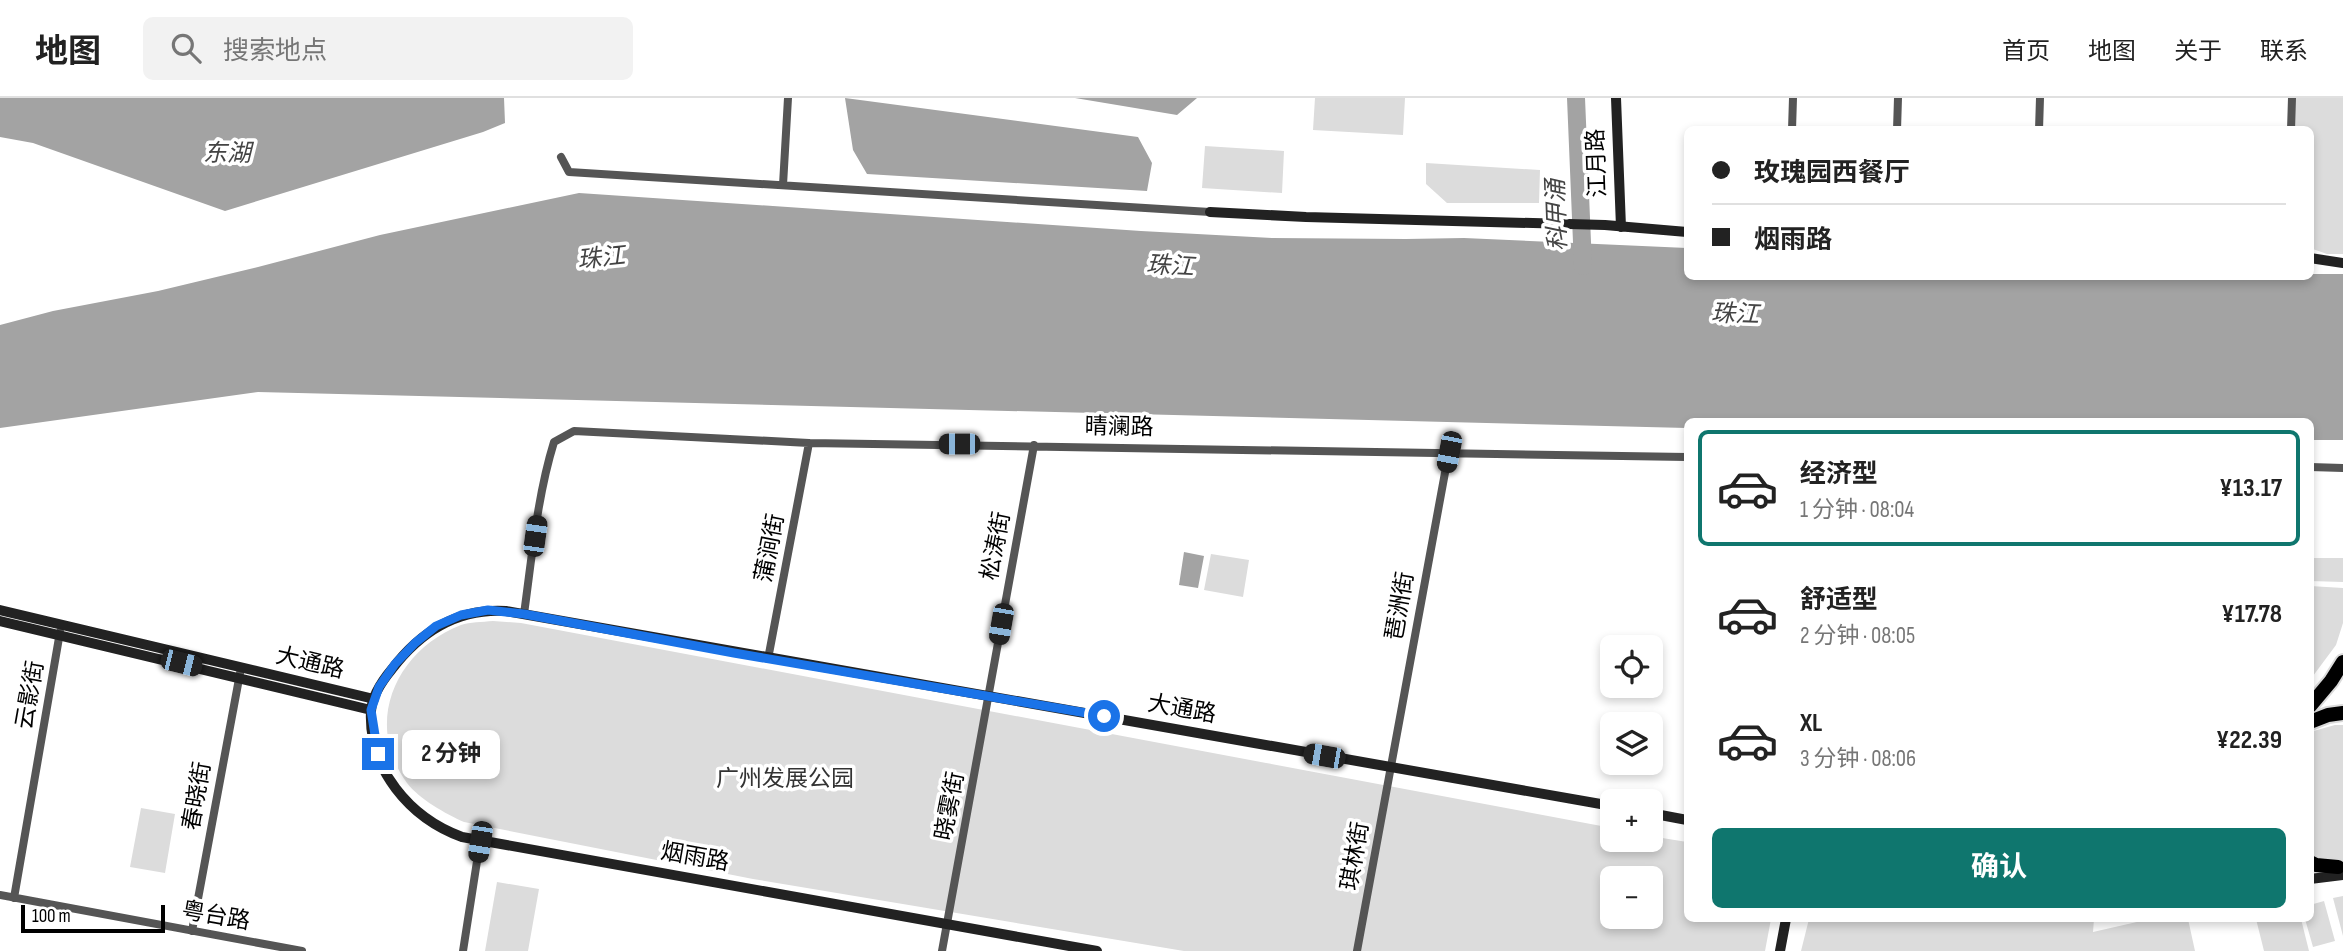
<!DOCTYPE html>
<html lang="zh">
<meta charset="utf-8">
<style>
body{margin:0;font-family:"Sofia Sans Condensed","Noto Sans SC",sans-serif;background:#f2f2f2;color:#222;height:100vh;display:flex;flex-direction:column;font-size:26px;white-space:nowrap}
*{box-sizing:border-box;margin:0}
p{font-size:23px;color:#767676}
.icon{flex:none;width:38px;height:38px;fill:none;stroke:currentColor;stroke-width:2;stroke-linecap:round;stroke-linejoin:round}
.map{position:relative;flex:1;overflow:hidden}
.drawer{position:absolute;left:1684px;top:320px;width:630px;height:504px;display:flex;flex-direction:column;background:#fff;border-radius:10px;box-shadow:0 4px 10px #0003}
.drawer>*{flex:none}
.guide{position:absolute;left:1684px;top:28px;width:630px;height:154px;border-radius:10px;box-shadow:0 4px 10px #0003;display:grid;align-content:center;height:154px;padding:0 28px;background:#fff}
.controls{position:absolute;left:1600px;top:537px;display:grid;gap:14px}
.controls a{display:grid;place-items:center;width:63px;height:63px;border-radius:10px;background:#fff;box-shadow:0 4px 10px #0003;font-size:35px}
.scale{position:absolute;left:21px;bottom:18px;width:144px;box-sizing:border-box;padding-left:7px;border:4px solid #000;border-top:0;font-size:19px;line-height:24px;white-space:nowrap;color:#000;-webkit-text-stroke:5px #fff;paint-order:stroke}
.end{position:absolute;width:32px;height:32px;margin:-16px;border:9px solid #1a73e8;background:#fff;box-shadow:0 0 0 4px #fff}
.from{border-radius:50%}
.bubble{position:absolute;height:49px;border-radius:10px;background:#fff;box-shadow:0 4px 10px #0003;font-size:23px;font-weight:700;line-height:49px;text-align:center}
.car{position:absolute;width:21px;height:42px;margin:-21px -10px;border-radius:9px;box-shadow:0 0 5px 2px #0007;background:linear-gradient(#222 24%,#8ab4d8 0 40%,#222 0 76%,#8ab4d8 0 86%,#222 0)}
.guide b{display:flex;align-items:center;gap:24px;height:66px;font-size:26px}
.guide b+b{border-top:2px solid #e0e0e0}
.guide i{width:18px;height:18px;background:#222}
ul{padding:12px 0 0;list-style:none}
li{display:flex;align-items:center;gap:21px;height:116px;margin:0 14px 10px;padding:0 14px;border:4px solid transparent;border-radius:10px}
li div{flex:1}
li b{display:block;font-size:26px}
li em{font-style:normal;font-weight:700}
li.current{border-color:#0f766e}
li>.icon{width:63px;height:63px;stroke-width:1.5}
.action{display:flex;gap:14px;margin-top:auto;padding:14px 28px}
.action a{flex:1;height:80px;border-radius:10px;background:#0f766e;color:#fff;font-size:28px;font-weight:700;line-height:80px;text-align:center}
header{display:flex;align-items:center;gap:42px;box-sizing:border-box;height:98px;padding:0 35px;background:#fff;border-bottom:2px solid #e0e0e0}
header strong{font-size:33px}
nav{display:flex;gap:38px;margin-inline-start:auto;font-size:24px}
.search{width:490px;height:63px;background:#f2f2f2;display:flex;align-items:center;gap:18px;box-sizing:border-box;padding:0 24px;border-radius:10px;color:#767676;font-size:26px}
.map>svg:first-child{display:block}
</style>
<header>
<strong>地图</strong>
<div class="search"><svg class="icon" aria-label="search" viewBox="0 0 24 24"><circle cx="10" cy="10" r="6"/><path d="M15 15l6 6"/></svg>搜索地点</div>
<nav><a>首页</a><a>地图</a><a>关于</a><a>联系</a></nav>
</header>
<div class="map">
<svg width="2343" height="853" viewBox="0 0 2343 853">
<rect width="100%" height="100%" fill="#fff"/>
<path fill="#dcdcdc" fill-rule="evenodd" d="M1315,0H1405L1403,37L1313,32Z
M2293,0H2343V156H2327L2310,150V32L2294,31Z
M1205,48L1284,53L1282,95L1202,90Z
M1426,65L1540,72L1539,105H1447L1426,86Z
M1211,456L1249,462L1243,499L1204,492Z
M2310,460H2343V484L2310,483Z
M2310,488L2343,490V525L2336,547L2310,582Z
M493,523L521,525L1612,730V742H1650V738L1687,744V821H1771L1765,853H1184L753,781L464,724C446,716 419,701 407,685C363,625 396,552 461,527C470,524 482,524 493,523ZM1612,780H1650V819H1612Z
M2335,627H2343V763L2334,764L2310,755V634Z
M141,710L175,716L165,775L130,769Z
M497,784L539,791L528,853H485Z
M2343,798V838L2333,800Z
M2324,803L2335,843L2313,849L2305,821H2310V807Z
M1809,821H2094L2093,834L2150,821H2188L2195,853H1801Z
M2256,821H2301L2309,853H2264Z"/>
<path fill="#a3a3a3" d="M0,0H504L505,25L483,34L225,113L33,45L0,39Z
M845,0L1138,39L1152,65L1147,93L867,76L853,52Z
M1075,0H1197L1177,17Z
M579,95L1141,133L1272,140L1406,141L1464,140L1687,150V178H2310V176H2343V342H2310V324H1687V330L258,294L0,330V227L53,213L158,193L258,169L380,137Z
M1184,454L1204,458L1198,490L1179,487Z"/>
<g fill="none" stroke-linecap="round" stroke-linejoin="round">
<path stroke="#a3a3a3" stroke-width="18" d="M1576,0L1583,168"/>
<defs>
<path id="highway" d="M2310,608L2331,583L2343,564
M2310,624L2328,617L2343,615
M2310,764L2316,767L2338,769"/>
</defs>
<use href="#highway" stroke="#dbdbdb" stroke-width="18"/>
<path stroke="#555" stroke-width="8" d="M1792,32L1793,0
M1897,32L1898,0
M2039,32L2040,0
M2291,32L2292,0
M561,59L569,74L1210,114
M783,87L788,0
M2310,369L2343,370
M524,516C532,459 537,399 554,344L574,333L809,345L1687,359
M768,561L809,345
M0,797L302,853
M14,800L60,534
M192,833L241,570
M463,853L480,744
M942,853L1034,347
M1357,853L1449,353"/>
<path stroke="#222" stroke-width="10" d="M1616,0L1621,129
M1210,114L1306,119L1605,127L1687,134
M2310,160L2343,165
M0,512L374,601
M0,523L371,612
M1650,715L1687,722
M2310,781L2343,777
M1097,853L462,739C410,720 368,671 371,613C372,597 382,583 392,571C421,533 458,510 506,513L1612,708
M1780,853L1786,821"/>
<use href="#highway" stroke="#000" stroke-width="14"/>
</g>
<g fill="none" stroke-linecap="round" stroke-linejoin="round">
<path stroke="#1a73e8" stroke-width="9" d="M378,656L371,612L379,589L395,566L415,545L436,528L461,517L488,512L524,516L734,555L1104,618"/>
</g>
<g text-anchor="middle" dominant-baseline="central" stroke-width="7" stroke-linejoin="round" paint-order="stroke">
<g font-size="23" fill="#000" stroke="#fff">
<text transform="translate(1597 65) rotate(-92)">江月路</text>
<text transform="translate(1119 329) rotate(1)">晴澜路</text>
<text transform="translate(996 448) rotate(-79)">松涛街</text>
<text transform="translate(770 450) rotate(-79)">蒲涧街</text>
<text transform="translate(1400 508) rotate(-80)">琶洲街</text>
<text transform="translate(310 565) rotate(13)">大通路</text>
<text transform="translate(30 597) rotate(-80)">云影街</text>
<text transform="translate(1182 611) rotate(10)">大通路</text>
<text transform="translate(197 698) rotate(-80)">春晓街</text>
<text transform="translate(950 708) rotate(-79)">晓雾街</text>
<text transform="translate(1355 758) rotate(-80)">琪林街</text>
<text transform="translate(695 759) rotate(10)">烟雨路</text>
<text transform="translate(216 818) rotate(10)">粤台路</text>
</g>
<g font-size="23" fill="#333" stroke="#fff">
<text x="785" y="681">广州发展公园</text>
</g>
<g font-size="24" font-style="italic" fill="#444" stroke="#fff">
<text x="227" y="55">东湖</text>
<text transform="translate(1557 117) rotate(-92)">科甲涌</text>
<text transform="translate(601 160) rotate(-6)">珠江</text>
<text transform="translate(1170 168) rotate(3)">珠江</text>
<text transform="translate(1735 216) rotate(2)">珠江</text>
</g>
</g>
</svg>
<div class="controls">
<a><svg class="icon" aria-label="locate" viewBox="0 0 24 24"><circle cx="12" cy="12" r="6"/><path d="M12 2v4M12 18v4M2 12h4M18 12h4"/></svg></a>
<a><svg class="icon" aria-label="layers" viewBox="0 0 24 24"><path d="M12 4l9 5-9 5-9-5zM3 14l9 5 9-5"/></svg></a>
<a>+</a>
<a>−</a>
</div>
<div class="scale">100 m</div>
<i class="end from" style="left:1104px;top:618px"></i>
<i class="end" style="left:378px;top:656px"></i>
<div class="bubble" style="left:402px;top:632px;width:98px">2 分钟</div>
<i class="car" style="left:959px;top:346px;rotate:270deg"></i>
<i class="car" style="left:1449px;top:354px;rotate:191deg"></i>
<i class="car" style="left:535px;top:438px;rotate:8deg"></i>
<i class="car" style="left:1001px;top:526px;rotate:190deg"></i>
<i class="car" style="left:181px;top:565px;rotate:104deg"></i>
<i class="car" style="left:1324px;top:658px;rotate:280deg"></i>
<i class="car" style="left:480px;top:744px;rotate:189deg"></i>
<div class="guide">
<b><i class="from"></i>玫瑰园西餐厅</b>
<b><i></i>烟雨路</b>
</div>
<section class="drawer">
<ul>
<li class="current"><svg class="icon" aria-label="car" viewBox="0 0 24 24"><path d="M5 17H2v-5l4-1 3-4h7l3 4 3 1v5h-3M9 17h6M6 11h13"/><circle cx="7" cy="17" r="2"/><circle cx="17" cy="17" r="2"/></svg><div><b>经济型</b><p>1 分钟 · 08:04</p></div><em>¥13.17</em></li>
<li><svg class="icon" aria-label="car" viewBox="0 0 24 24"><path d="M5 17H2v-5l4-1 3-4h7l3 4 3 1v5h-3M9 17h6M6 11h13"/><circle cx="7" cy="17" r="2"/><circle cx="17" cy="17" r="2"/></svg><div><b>舒适型</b><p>2 分钟 · 08:05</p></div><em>¥17.78</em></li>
<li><svg class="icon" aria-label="car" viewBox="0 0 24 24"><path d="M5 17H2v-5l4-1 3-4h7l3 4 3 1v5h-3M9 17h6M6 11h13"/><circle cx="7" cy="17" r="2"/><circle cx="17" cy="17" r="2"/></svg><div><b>XL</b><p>3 分钟 · 08:06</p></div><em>¥22.39</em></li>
</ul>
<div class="action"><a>确认</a></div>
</section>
</div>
